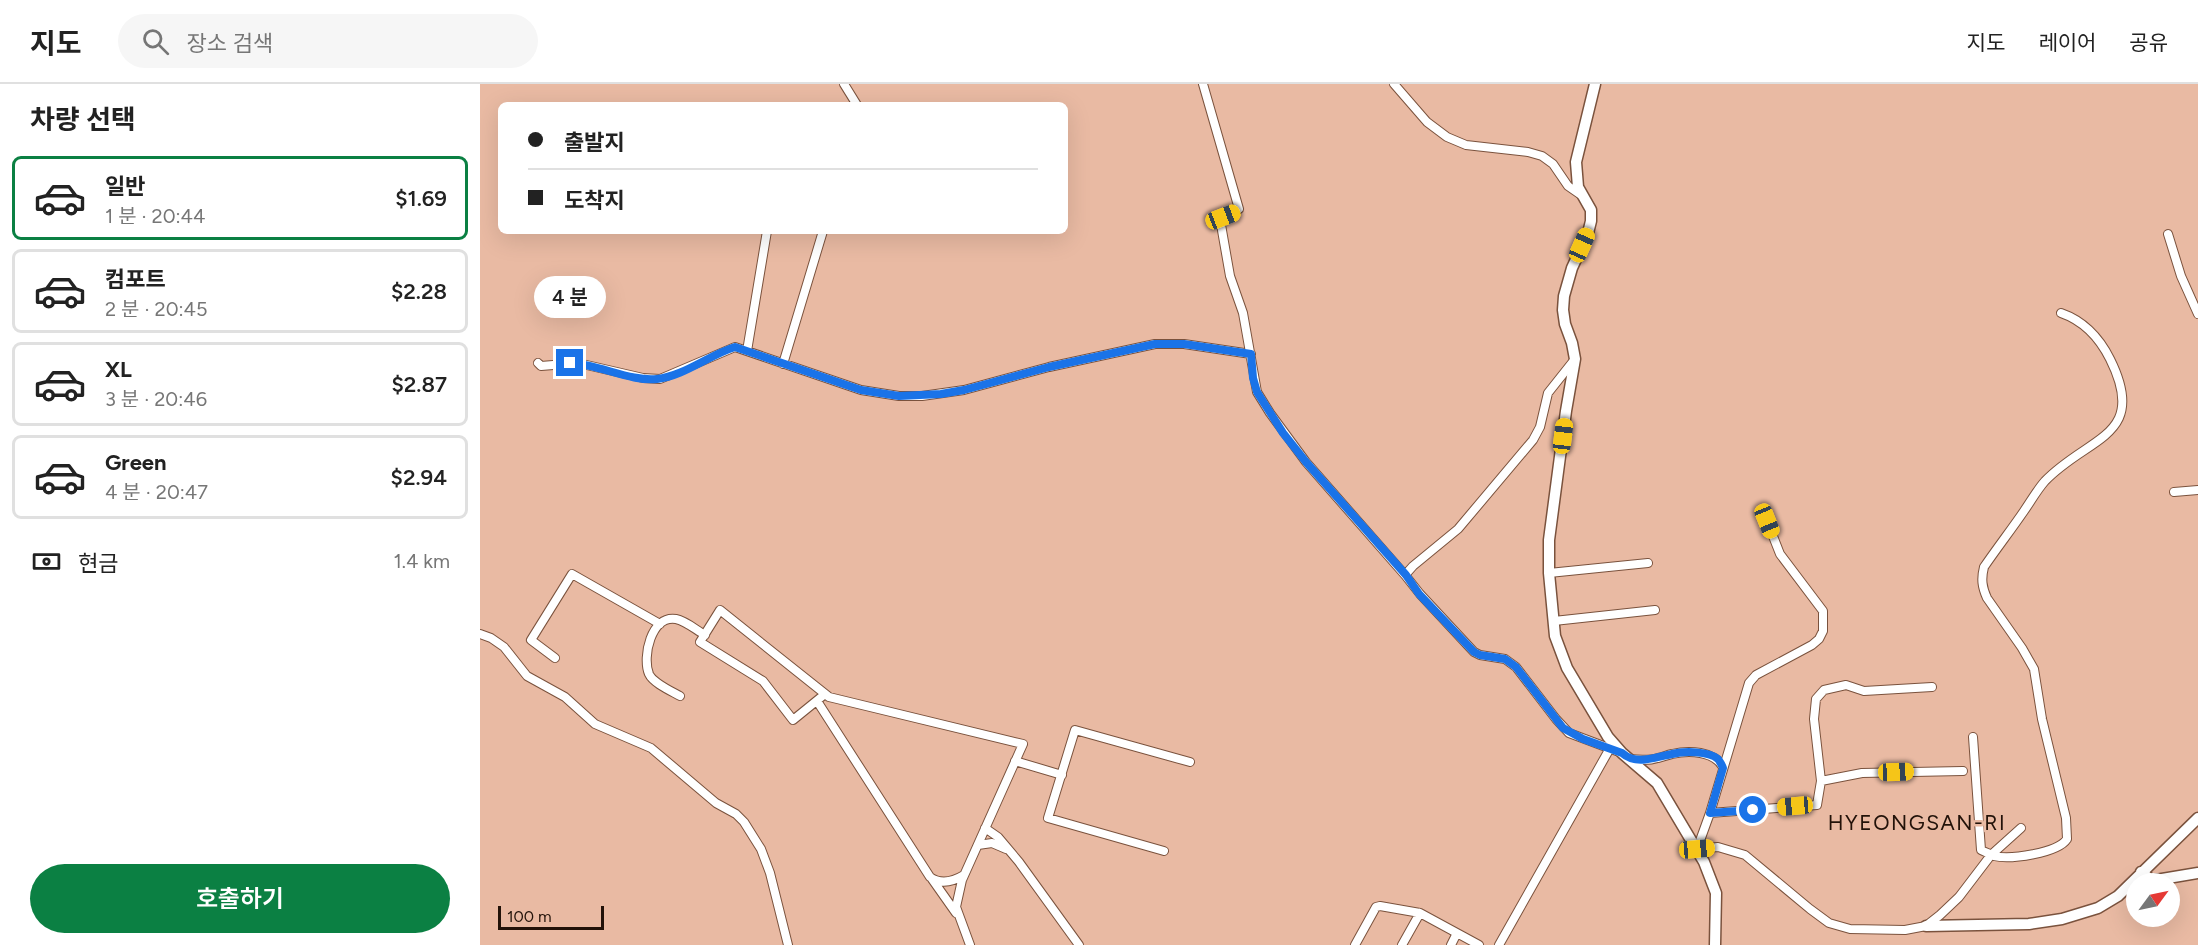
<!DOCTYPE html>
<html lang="ko">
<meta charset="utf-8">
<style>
body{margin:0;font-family:Figtree,"Noto Sans KR",sans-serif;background:#f6f6f6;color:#222;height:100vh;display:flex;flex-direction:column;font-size:22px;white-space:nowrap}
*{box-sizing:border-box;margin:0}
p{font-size:20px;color:#767676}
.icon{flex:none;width:33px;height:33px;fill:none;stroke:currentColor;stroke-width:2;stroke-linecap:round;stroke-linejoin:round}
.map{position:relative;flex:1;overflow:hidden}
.details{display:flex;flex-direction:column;background:#fff;width:480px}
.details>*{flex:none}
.hud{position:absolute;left:18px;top:18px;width:570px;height:132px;border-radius:9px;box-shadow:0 6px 24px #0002;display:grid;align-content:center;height:132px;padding:0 30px;background:#fff}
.needle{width:39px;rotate:57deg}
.controls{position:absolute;left:1646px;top:789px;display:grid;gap:12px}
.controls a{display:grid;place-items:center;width:54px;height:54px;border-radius:50%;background:#fff;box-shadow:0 6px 24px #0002;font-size:30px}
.scale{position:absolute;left:18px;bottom:15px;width:106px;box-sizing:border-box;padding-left:6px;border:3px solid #221209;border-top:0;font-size:16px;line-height:21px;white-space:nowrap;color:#221209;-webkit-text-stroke:4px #e9baa3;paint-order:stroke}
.end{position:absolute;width:27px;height:27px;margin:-14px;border:8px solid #1a73e8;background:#fff;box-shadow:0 0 0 3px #fff}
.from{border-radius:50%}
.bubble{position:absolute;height:42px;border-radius:21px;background:#fff;box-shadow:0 6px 24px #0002;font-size:20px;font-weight:600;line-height:42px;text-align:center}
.car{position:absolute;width:18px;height:36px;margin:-18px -9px;border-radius:8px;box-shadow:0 0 4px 2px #0007;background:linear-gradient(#f5c518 24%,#345 0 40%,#f5c518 0 76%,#345 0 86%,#f5c518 0)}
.hud b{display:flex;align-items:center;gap:21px;height:57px;font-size:22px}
.hud b+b{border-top:2px solid #e0e0e0}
.hud i{width:15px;height:15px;background:#222}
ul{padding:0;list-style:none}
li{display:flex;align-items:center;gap:18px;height:84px;margin:0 12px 9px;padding:0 18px;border:3px solid #e0e0e0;border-radius:9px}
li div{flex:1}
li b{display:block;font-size:22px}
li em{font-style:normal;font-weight:600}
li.current{border-color:#0b8043}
li>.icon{width:54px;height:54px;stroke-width:1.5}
h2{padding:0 30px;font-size:27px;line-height:72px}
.pay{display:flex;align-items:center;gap:15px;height:66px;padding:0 30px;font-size:22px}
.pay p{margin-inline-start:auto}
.button{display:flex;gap:12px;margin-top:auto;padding:12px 30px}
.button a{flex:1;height:69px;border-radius:36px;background:#0b8043;color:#fff;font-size:24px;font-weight:600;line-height:69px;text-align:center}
header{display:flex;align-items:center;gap:36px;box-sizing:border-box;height:84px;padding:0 30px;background:#fff;border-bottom:2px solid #e0e0e0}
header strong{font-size:28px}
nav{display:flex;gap:33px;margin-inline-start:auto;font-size:21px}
.search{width:420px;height:54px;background:#f6f6f6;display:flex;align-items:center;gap:15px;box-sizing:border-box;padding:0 21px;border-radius:33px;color:#767676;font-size:22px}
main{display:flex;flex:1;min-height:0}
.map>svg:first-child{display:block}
</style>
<header>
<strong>지도</strong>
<div class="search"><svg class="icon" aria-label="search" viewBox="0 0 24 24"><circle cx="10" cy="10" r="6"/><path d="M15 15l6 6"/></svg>장소 검색</div>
<nav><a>지도</a><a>레이어</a><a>공유</a></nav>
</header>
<main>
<section class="details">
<h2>차량 선택</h2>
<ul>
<li class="current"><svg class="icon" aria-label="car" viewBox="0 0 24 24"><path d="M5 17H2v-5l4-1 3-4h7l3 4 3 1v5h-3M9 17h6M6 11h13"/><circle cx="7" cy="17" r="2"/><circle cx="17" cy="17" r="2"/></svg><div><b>일반</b><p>1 분 · 20:44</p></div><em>$1.69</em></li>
<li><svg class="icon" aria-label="car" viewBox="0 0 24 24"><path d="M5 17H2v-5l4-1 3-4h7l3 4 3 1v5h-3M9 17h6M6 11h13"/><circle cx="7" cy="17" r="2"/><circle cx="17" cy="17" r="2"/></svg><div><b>컴포트</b><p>2 분 · 20:45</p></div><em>$2.28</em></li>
<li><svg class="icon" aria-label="car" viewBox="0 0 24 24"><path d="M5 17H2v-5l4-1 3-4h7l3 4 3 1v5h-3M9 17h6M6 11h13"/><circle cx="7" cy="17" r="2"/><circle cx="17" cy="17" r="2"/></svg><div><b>XL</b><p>3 분 · 20:46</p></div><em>$2.87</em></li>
<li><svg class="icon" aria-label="car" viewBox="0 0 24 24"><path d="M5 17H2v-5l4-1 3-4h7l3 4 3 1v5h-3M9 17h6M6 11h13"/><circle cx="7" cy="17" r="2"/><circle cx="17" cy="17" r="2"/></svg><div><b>Green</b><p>4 분 · 20:47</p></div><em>$2.94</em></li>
</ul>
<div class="pay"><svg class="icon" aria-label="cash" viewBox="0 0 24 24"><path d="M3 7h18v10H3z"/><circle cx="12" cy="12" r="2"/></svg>현금<p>1.4 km</p></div>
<div class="button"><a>호출하기</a></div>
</section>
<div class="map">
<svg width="1718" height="861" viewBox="0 0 1718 861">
<rect width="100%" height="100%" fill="#e9baa3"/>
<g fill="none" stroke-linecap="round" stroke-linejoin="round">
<defs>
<path id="street" d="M364,0L377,21
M723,0L759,125L740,135L750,192L763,229L777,308L790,329L826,378L925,491L940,510L994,568L1000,571L1025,575L1036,583L1076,635L1089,649L1142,669
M914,0L947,38L967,53L986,61L1048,68L1062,72L1073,80L1088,102L1101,111
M1688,150L1701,192L1718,230
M267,267L287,147
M58,279L61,282L98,279L163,294L180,295L255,263L381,306L419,312H442L484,306L569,283L675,260H704L771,270
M303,280L343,147
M1694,408L1718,406
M1287,437L1300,470L1343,527V547L1339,555L1332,561L1276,591L1269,599L1230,729L1217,765L1238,763L1265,771L1330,825L1349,839L1370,845L1425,846L1446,842L1460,831L1479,813L1511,771L1541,744
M1069,489L1168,479
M925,491L933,482L978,445L1053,356L1060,343L1068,309L1095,275
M1074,537L1175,526
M0,550L11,554L24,563L47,592L85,613L115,640L171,664L236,719L256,730L264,738L281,765L290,789L308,861
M75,574L51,556L92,490L180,540
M345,610L313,636L283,597L220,558L240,526L349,613L543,660L482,796L476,823L490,861
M200,612C191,607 173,599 169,590C162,573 171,531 196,535C206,537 216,546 225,551
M337,617L450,793C461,801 474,797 484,791
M1493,653L1501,766C1505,768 1510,770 1514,772C1530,776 1578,769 1587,755L1586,734L1562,635L1554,585L1542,564L1507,514C1502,503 1501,495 1504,483C1517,464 1531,446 1544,427C1551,417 1557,406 1565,397C1608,352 1669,353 1630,275C1619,253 1604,237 1581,229
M1149,675C1159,676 1168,677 1178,674C1183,673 1187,671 1192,670C1209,666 1234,667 1243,683
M535,677L582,691
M1341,697L1382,689L1483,687
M1230,729L1337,721L1341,697L1334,635L1336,615L1344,606L1366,601L1384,607L1452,603
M505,744L518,753L539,778L599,861
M498,761L512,759L526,765
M684,767L568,734L595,646L710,678
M452,795L476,829
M875,861L896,823L900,822L940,829L999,861
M922,861L940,829
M971,861L977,849
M1019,861L1129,666"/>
<path id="secondary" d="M1115,0L1096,78L1098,103L1111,126V137L1108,149L1092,184L1084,212L1083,226L1085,240L1092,259L1095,275L1086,327L1069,456V489L1075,552L1087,584L1128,653L1142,669L1177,699L1224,778L1236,809L1235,861
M1661,788L1670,795L1676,796L1718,789
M1446,842L1549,840L1582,835L1618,824L1638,812L1718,734"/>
</defs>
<use href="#street" stroke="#7a523d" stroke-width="10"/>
<use href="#secondary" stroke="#7a523d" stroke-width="13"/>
<use href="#street" stroke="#fff" stroke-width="8"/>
<use href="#secondary" stroke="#fff" stroke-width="10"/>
</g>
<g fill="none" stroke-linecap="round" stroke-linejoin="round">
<path stroke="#1a73e8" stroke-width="8" d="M90,279C118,280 151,298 177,295C204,292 229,271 255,263L381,306L419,312L461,310L484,306L569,283L675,260H704L771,270L773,294L777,308L803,349L826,378L926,491L939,510L994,568L1000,571L1025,575L1036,583L1083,644L1103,655L1142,669C1157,682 1175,673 1192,670C1204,667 1229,667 1238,675C1239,676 1243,683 1243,684L1230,729L1273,726"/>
</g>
<g text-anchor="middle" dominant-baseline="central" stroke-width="5" stroke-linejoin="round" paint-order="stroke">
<g font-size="21" letter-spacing="1.5" fill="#221209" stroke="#e9baa3">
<text x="1437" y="738">HYEONGSAN-RI</text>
</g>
</g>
</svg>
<div class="controls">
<a><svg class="needle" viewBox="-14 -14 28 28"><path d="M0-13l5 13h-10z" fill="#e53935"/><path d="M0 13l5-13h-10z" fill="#767676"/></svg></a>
</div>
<div class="scale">100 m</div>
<i class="end from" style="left:1273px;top:726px"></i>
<i class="end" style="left:90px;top:279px"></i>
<div class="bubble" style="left:54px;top:192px;width:72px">4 분</div>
<i class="car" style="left:743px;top:133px;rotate:69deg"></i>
<i class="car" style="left:1102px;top:161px;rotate:24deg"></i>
<i class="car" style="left:1083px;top:352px;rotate:7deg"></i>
<i class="car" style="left:1287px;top:437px;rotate:158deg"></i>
<i class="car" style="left:1416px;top:688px;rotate:88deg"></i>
<i class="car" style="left:1315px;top:722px;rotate:265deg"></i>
<i class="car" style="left:1217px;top:765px;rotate:85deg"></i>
<div class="hud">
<b><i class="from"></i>출발지</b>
<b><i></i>도착지</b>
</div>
</div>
</main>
